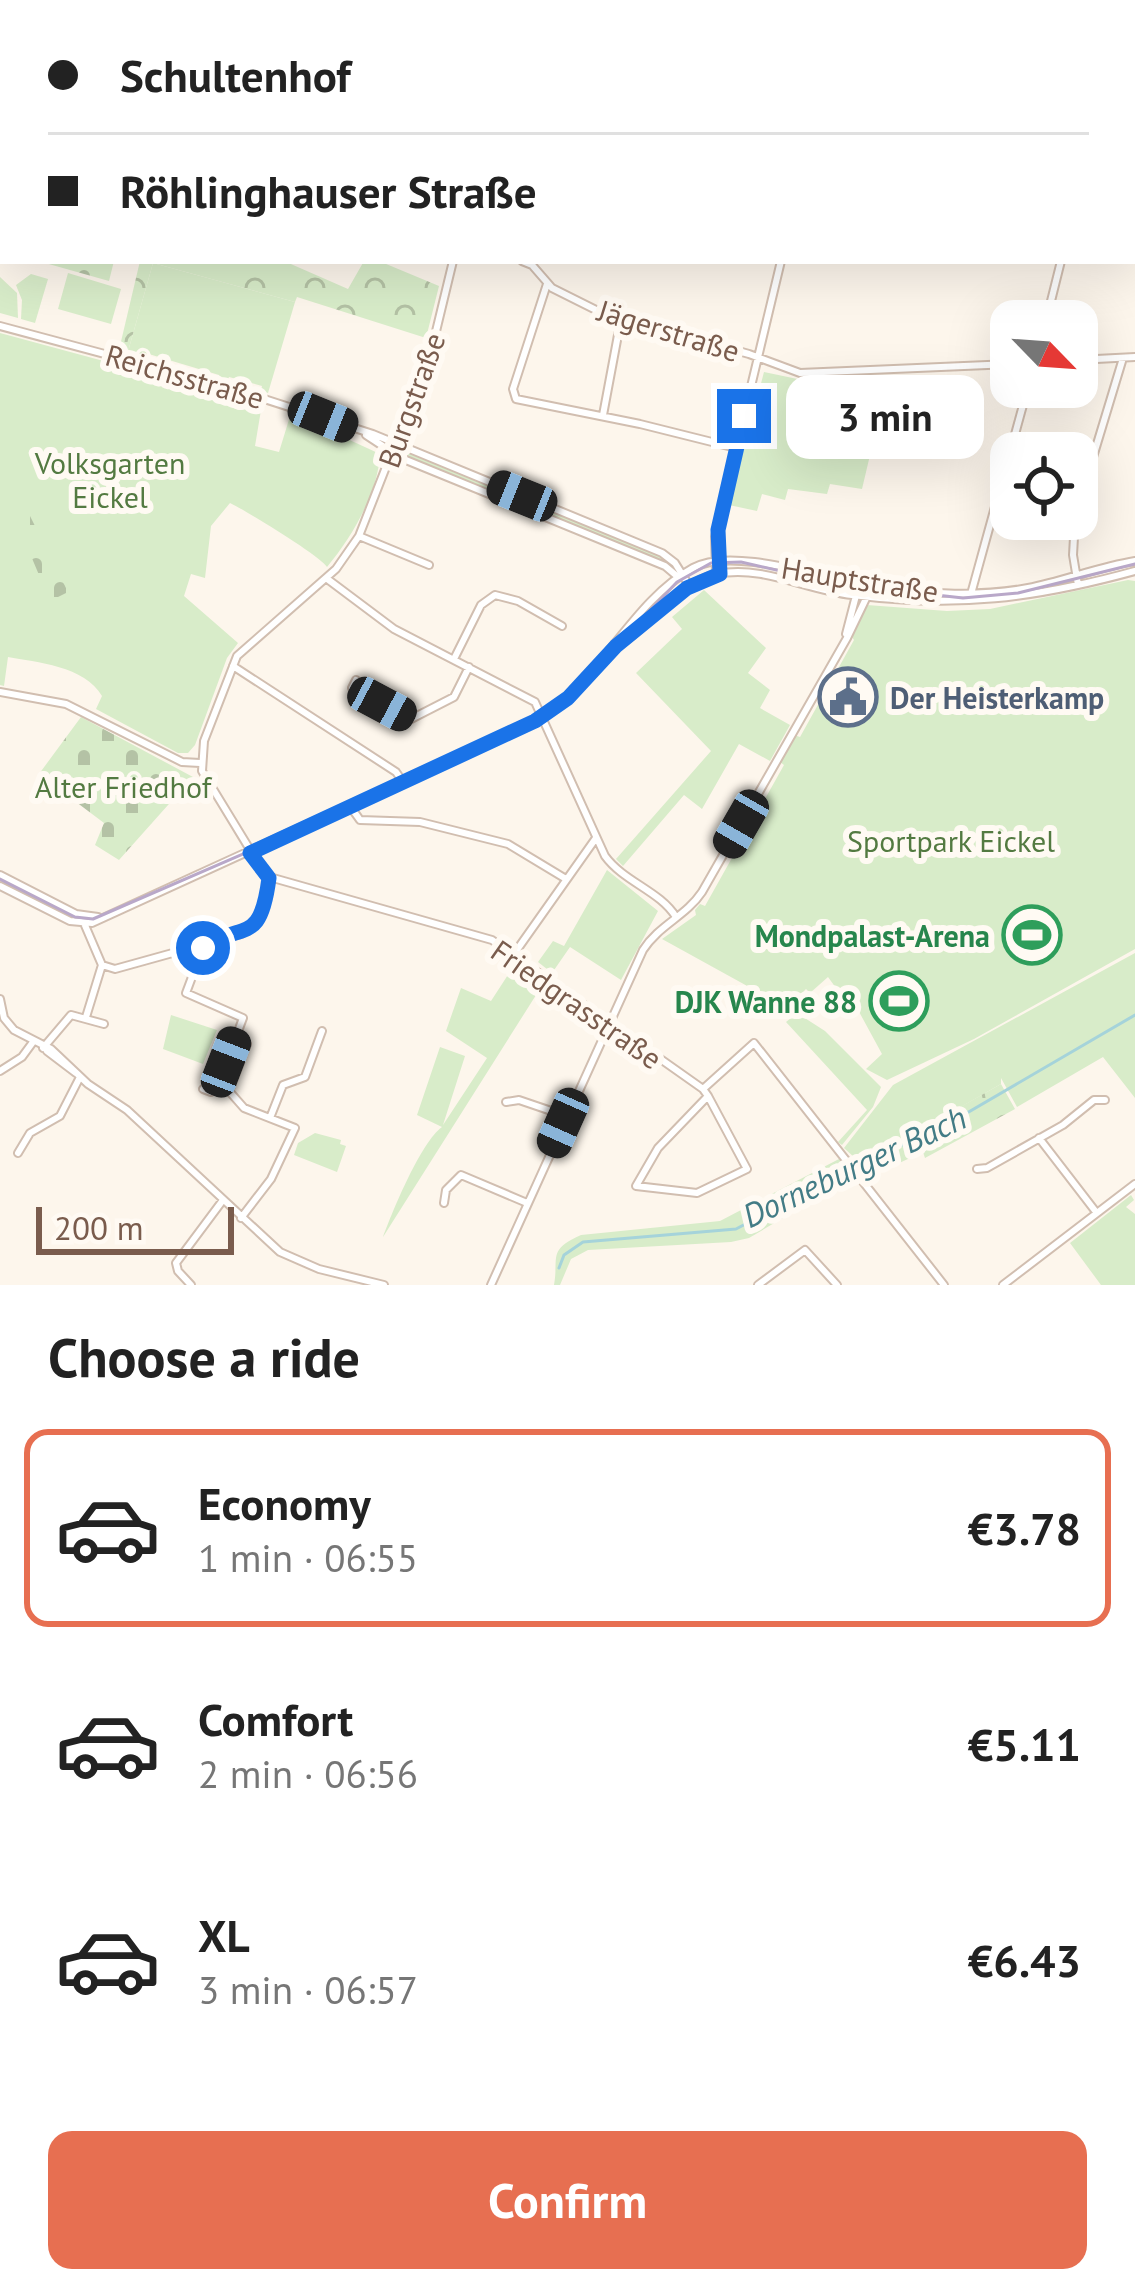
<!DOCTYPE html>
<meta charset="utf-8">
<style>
body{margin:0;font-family:"PT Sans",sans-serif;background:#f6f6f6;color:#222;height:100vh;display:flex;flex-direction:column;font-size:45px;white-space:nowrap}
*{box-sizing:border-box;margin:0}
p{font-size:39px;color:#767676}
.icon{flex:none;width:66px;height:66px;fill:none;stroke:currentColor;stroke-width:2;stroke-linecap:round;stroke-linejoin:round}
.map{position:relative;height:1285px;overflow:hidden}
.sheet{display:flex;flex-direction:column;background:#fff;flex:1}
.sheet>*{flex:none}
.guide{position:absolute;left:0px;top:0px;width:1137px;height:264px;box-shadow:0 12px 48px #0002;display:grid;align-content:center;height:264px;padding:0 48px;background:#fff}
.needle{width:78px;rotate:115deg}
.buttons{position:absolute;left:990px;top:300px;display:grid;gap:24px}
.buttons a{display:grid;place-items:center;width:108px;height:108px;border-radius:24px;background:#fff;box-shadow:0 12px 48px #0002;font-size:60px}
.scale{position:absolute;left:36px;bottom:30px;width:198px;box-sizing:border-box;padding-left:12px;border:6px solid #7a5c4d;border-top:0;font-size:33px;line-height:42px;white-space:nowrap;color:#7a5c4d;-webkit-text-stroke:9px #fffaf3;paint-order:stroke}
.end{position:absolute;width:54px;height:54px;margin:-27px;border:15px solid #1a73e8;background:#fff;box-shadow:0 0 0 6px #fff}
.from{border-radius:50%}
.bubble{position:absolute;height:84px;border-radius:24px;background:#fff;box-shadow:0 12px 48px #0002;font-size:39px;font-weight:600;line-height:84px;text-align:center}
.car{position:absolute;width:36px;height:72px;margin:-36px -18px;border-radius:15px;box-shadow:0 0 9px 3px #0007;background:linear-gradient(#222 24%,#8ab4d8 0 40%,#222 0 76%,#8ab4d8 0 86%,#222 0)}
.guide b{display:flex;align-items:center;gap:42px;height:114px;font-size:45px}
.guide b+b{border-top:3px solid #e0e0e0}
.guide i{width:30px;height:30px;background:#222}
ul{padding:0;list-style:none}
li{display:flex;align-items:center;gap:36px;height:198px;margin:0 24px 18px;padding:0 24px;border:6px solid transparent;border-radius:24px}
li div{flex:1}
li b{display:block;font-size:45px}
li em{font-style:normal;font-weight:600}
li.on{border-color:#e76f51}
li>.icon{width:108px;height:108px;stroke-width:1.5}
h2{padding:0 48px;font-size:54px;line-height:144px}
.button{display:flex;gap:24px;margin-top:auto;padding:24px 48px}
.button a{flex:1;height:138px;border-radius:24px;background:#e76f51;color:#fff;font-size:48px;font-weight:600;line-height:138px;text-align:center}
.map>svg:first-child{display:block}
</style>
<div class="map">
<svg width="1135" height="1285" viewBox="0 0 1135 1285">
<defs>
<pattern id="forest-crowns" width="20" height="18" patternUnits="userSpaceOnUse" patternTransform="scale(3)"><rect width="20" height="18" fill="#d8ecc9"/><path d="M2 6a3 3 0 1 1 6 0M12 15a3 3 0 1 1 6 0" fill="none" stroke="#b4c2a5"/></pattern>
<pattern id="cemetery-stones" width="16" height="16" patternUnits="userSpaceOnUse" patternTransform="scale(3)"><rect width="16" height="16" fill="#d8ecc9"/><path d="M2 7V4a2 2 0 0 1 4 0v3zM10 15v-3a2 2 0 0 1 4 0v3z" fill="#b4c2a5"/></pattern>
</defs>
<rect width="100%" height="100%" fill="#fdf6ec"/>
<path fill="#d8ecc9" d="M153,263L295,302L268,393L261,391L262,386L229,377L227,382L219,380V375L142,352L140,359L127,355Z
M68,273L121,289L111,324L58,309Z
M31,274L48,279L35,323L21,319L22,300L16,285Z
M0,277L17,293L18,318L0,313Z
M0,333L262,404L255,446L279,452L291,413L380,454C378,493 352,537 327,567C322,557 245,510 230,503L211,526L205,578L191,574L184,596L238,643L227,658L195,745L188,753H178L96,709L102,696C85,666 36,662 8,657L4,686L0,685Z
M764,372L807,381L888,379L862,489L830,484L827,494L788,489L785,500L762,494L757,511L729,505Z
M405,451L661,555L674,566L403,457Z
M1128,580L1135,581V949L974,1039L887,1080L866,1069L882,1054L857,1008L849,1006L828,977L810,993L806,989L800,995L803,999L787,1008L662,939L696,915L695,910L700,904L705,906L784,765L780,762L794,735L800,737L854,640L851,635L867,605L947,611L990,609Z
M704,590L766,648L748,673L770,690L760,708L790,725L770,761L739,744L702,809L684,795L623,866L616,859L711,751L636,673L682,629L672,617Z
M607,870L658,911L621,980L570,947L552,973L538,962L553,941L564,946Z
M1135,953V1098L1103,1057L1017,1107L1001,1078V1084L910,1136L879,1144L855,1158L844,1148L893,1085Z
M515,964L543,984L383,1237C393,1210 421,1142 442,1127L417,1115L440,1047L465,1056L443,1125L487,1058L446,1031L461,988L491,1001Z
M797,1013L825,1031L881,1087L873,1107L842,1145L838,1142L867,1110L786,1022Z
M171,1015L217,1030L203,1064L163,1049Z
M315,1133L341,1140L340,1144L346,1146L337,1172L294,1155L298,1143Z
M839,1159L854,1176L749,1238L731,1242L588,1250L571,1259L560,1285H554C559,1257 547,1250 581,1235L720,1221Z
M1131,1195L1134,1200L1126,1207L1135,1214V1285H1101L1070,1243Z"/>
<path fill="url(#forest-crowns)" d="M140,261H284L348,289L364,261H379L439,286L426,338L297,297L295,302L153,263L127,355L119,350Z
M1001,1084L1015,1109L925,1158L923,1152L869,1177L855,1158L879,1144L914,1133Z"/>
<path fill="url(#cemetery-stones)" d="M38,261H114L109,281Z
M19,510L28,512L68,592L50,601L15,518Z
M81,717L193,777L119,860L95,845L104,823L39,774Z"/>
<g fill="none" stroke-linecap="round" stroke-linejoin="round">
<path stroke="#a5d3da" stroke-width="3" d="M559,1268L564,1255L583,1242L736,1229L886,1150L924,1138L1135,1015"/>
<defs>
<path id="minor" d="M498,3L499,0
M868,3L869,0
M878,3L880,0
M0,66H3
M0,74L3,75
M1134,198H1135
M453,261L431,352L359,536L336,569L237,656L204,741L202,771L266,876L492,940L703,1089
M522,261L532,265L552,288L602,313L749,354L800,373L1011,364
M547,284L513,389L516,399L640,424L736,448
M1046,321L1061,261
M0,326L224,386L373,434L662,553L675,563L690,587
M1077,360L1135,357
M603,415L621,319
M366,435L401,458L665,566L678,577
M1077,510L1123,358
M1075,519L1073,555L1078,585
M718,533L720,574
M359,536L429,565
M716,573L715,537L781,261
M326,578L394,629L535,702L605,856C624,882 660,891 676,917
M971,594L1028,387
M846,634L859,584
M620,644C653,625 677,582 717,574C764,565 806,590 852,595C958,608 1033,599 1135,571
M454,659L481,605L495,595L518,601L562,626
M233,666L396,772L403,782
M356,680L352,688L411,719L454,697L469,667
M0,692L66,704L182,762L200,763
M350,806L360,820L420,822L508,844L566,879
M0,875L76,914L98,917
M0,886L70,921L92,923L544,716C603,676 633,601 693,568C733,545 832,581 881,588C930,594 979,597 1028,588C1064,581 1098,567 1135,561
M84,923L102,965L86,1017
M514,954L596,838
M102,965L115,969L241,934L260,916L269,878
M0,999L4,1018L14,1030L51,1049L88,1084L127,1110L280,1252L319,1269L384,1285
M43,1048L71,1015L104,1024
M47,1051L76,1073
M0,1071L22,1057L33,1042
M203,1089L211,1092L217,1087L243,1018L186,993L204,945
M708,1096L747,1169L697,1193L636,1186L658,1148L708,1096L703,1089L754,1043L944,1285
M506,1102L519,1100L566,1116
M270,1118L283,1085L305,1077L322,1031
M1039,1138L1096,1212
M18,1153L30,1133L60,1116L80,1077
M977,1169L987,1168L1063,1125L1094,1100H1105
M444,1203L446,1190L461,1175L527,1203
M241,1218L271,1179L295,1128L244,1108L229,1091L247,1044
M191,1285L178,1271L176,1263L223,1200
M491,1285L643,950C659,925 686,916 702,892L847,638L872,586
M758,1285L805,1250L837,1285
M1003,1285L1135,1184"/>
<path id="major" d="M323,0L420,3
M842,0L848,3
M128,3L132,0
M144,3L154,0
M629,3L800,0
M0,138L3,131
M0,156L3,151"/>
</defs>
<use href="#minor" stroke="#d1beb0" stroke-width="10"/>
<use href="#major" stroke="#dad1cd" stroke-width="14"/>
<use href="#minor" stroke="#fff" stroke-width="6"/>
<use href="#major" stroke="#fbd9a5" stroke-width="9"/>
<path stroke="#b9a8c9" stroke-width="3" d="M0,879L75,917L93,919L280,838L534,720L572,692L677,582L711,563L741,562L838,584L963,598L1018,593L1135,564"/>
</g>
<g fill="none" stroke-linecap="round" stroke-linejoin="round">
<path stroke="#1a73e8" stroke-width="15" d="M203,948C242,920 260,948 269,878L250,853L535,721L568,698L616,646L687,588L720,574L718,530L744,416"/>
</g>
<defs>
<symbol id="civic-ring" viewBox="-11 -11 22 22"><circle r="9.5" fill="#fffaf3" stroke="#5c6f8a" stroke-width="1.5"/><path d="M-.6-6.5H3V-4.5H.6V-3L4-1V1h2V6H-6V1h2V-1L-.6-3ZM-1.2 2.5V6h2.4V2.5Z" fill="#5c6f8a"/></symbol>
<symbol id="stadium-ring" viewBox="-11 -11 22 22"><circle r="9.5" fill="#fffaf3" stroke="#2e9e5b" stroke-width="1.5"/><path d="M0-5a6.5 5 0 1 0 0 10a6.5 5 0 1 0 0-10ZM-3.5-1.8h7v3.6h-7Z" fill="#2e9e5b"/></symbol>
</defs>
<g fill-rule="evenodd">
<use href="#civic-ring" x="815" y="664" width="66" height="66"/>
<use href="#stadium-ring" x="999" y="902" width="66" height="66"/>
<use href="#stadium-ring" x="866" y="968" width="66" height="66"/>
</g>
<g text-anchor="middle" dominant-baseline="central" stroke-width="12" stroke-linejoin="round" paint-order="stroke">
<g font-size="30" fill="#7a5c4d" stroke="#fffaf3">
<text transform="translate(669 330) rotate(17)">Jägerstraße</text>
<text transform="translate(185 376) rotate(16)">Reichsstraße</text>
<text transform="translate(411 400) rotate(-70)">Burgstraße</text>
<text transform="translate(860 579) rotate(9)">Hauptstraße</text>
<text transform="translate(577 1004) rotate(35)">Friedgrasstraße</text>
</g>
<g font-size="30" fill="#537a41" stroke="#fffaf3">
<text x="110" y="462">Volksgarten<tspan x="110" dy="34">Eickel</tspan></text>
<text x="123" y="786">Alter Friedhof</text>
<text x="951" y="840">Sportpark Eickel</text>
</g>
<g font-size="30" font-weight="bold" fill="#4e5e75" stroke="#fffaf3" text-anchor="start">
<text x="890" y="697">Der Heisterkamp</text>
</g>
<g font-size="30" font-weight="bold" fill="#27864d" stroke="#fffaf3" text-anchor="end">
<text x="990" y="935">Mondpalast-Arena</text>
<text x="857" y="1001">DJK Wanne 88</text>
</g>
<g font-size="33" font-style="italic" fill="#437c86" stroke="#fffaf3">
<text transform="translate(854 1166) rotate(-25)">Dorneburger Bach</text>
</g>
</g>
</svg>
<div class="buttons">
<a><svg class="needle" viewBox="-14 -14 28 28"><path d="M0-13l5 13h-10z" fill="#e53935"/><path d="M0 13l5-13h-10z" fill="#767676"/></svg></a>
<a><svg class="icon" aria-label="locate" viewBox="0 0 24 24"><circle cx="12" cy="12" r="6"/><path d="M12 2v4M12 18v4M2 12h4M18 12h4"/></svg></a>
</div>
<div class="scale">200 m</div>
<i class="end from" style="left:203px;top:948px"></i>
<i class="end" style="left:744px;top:416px"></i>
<div class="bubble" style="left:786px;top:375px;width:198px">3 min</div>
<i class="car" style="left:323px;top:417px;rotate:112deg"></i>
<i class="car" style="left:522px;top:496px;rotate:292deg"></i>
<i class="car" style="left:382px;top:704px;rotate:118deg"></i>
<i class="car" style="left:741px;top:824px;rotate:210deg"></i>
<i class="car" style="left:226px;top:1062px;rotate:21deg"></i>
<i class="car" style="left:563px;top:1123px;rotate:204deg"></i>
<div class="guide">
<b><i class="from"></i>Schultenhof</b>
<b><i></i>Röhlinghauser Straße</b>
</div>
</div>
<section class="sheet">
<h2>Choose a ride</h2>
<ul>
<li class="on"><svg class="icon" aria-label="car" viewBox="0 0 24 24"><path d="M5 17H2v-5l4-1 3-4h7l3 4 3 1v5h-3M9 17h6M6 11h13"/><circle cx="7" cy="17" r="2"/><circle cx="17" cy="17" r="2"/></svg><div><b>Economy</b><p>1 min · 06:55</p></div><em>€3.78</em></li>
<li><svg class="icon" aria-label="car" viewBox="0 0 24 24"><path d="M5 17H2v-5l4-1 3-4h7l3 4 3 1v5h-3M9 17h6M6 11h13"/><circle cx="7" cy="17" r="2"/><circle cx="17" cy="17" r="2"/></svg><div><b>Comfort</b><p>2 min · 06:56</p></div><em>€5.11</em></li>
<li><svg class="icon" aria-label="car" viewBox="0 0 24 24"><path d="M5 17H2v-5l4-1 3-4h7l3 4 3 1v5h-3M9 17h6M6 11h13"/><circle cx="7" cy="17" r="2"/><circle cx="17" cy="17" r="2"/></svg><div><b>XL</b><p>3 min · 06:57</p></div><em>€6.43</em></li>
</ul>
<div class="button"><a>Confirm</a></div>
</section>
